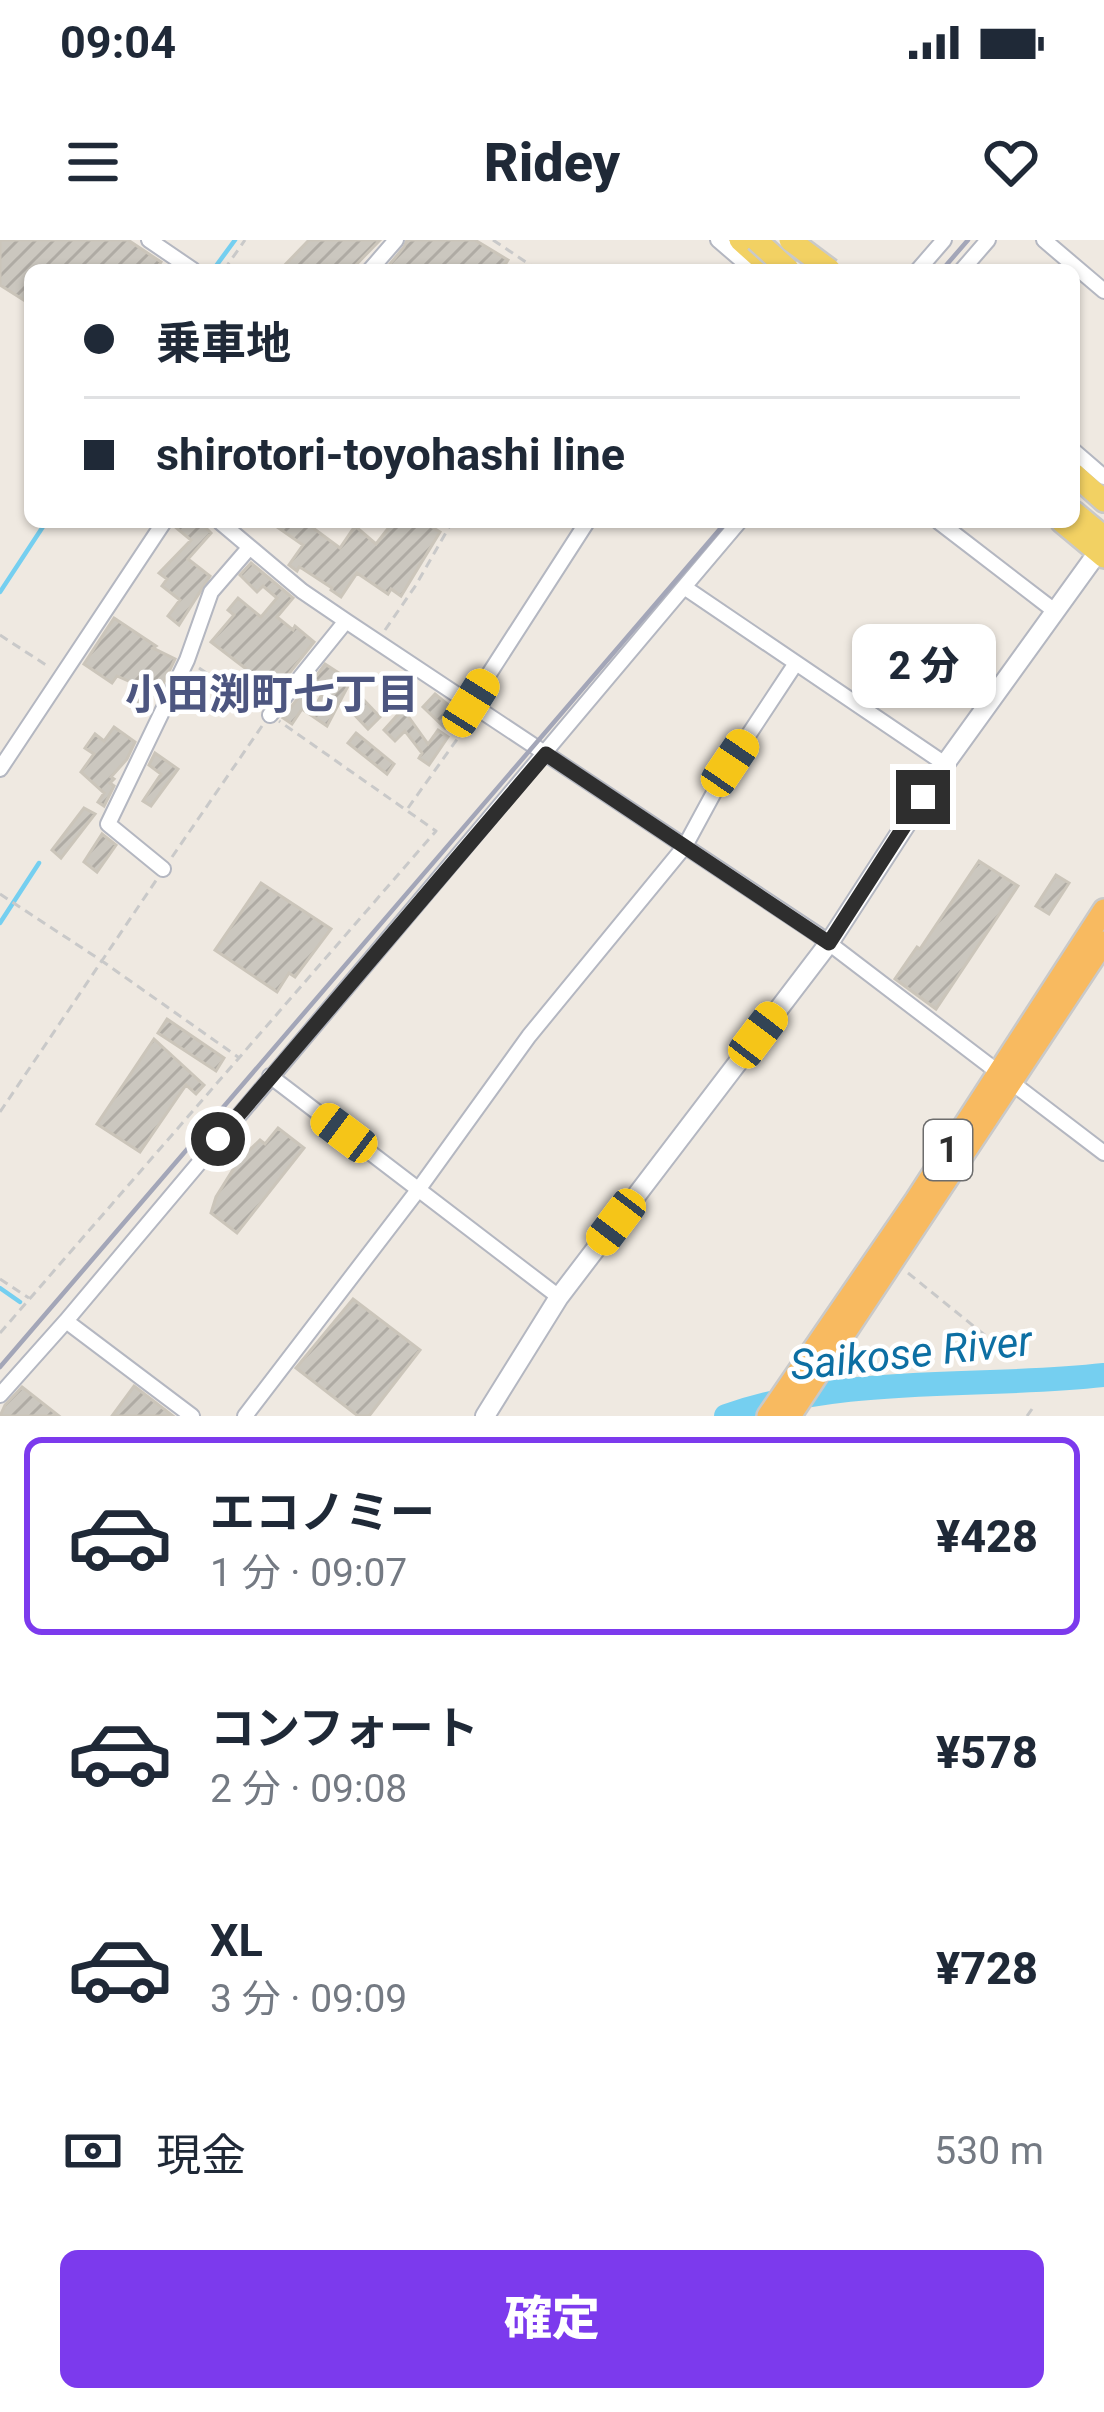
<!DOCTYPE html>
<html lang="ja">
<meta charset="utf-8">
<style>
body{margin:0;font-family:Roboto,"Noto Sans JP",sans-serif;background:#f6f6f7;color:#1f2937;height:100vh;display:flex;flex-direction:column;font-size:45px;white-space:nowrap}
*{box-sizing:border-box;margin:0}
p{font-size:39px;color:#747a83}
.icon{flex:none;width:66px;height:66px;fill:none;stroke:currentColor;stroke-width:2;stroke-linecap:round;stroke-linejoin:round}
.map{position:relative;height:1176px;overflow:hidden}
.panel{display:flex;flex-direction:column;background:#fff;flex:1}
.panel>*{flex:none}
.hud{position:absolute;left:24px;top:24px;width:1056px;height:264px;border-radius:18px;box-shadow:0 3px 9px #0004;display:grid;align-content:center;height:264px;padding:0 60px;background:#fff}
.end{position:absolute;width:54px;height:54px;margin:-27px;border:15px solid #2e2e2e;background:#fff;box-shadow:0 0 0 6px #fff}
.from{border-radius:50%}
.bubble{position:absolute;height:84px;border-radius:18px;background:#fff;box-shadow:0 3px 9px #0004;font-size:39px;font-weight:800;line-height:84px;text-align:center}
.car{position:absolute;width:36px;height:72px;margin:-36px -18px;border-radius:15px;box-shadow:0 0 9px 3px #0007;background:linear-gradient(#f5c518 24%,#345 0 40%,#f5c518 0 76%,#345 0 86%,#f5c518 0)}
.hud b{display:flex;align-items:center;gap:42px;height:114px;font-size:45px}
.hud b+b{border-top:3px solid #e0e1e3}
.hud i{width:30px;height:30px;background:#1f2937}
ul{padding:21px 0 0;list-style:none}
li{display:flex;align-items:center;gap:36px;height:198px;margin:0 24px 18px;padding:0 36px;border:6px solid transparent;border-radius:18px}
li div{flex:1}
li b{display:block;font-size:45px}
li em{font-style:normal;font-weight:800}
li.on{border-color:#7c3aed}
li>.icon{width:108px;height:108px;stroke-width:1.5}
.pay{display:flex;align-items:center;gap:30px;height:132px;padding:0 60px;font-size:45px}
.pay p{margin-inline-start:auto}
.cta{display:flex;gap:24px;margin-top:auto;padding:24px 60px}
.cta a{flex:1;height:138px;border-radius:18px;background:#7c3aed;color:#fff;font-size:48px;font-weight:800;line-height:138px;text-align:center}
.status{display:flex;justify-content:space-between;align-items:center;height:84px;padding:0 60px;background:#fff;direction:ltr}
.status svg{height:33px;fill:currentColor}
header{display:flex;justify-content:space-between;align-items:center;height:156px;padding:0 60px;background:#fff;font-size:54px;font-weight:800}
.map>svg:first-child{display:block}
</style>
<div class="status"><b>09:04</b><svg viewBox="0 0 49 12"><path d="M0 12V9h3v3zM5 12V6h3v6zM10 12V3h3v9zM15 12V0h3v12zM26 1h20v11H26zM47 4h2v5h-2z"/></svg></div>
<header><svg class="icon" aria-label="menu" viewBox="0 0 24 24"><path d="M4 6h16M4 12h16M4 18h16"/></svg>Ridey<svg class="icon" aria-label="heart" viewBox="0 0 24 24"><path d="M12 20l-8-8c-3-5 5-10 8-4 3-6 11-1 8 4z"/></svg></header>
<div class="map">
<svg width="1104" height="1176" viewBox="0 0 1104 1176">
<defs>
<pattern id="building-hatch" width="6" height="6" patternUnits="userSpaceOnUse" patternTransform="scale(3)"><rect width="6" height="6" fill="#cbc7bf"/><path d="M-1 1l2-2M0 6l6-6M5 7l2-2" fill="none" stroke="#afaba4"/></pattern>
</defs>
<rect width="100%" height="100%" fill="#efe9e1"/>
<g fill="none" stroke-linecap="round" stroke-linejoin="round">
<path stroke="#75cff0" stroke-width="4.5" d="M213,30L235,0
M0,352L46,282
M0,683L39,623
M0,1048L20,1062"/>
<path stroke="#75cff0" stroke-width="24" d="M726,1176C847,1134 979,1149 1104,1135"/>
</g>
<path fill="url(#building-hatch)" stroke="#cbc5ba" stroke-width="3" d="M0,0H128L161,22L156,30H30V64L0,45Z
M309,0H380L351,30H332L327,25L322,30H314L308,25L304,30H280Z
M407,0H475L508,20L502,30H385L404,7Z
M175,282H200L211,293L188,319L210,336L179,385L168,376L180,360L162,346L167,339L159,333L191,300L174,286Z
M270,282H305L340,308L355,286L376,304L393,282H424L440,292L401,356L391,349L388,354L357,333L341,357L331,350L332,348L303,329L299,327L297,331L289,325L303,305Z
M251,323L293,358L277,377L293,390L295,386L314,402L272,455L251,436L244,444L237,437L245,428L211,402L234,375L228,370L238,358L261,377L277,358L263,346L257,352L240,335Z
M114,378L156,406L153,408L175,419L158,455L154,453L142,471L130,463L142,447L117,436L112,443L84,424Z
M325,424L348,439L345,444L348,446L327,486L302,469L292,484L283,478L301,454L316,465L326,447L314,439Z
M435,454L457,472L445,488L423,467Z
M361,457L380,477L368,489L349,469Z
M403,469L428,504L438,490L448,497L429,525L419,518L422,513L405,491L395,501L384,490Z
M114,487L135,502L127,519L111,537L114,539L110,543L114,546L104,566L98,562L104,553L81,532L94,514L85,508L95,494L104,501Z
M356,493L394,524L387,534L348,503Z
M155,513L178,529L151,566L143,561L161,534L149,525Z
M84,568L95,574L61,618L52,610Z
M102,594L116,605L97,632L84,622Z
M979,621L1018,646L936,769L895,739L917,707L920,709Z
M1056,635L1069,643L1049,674L1036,666Z
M261,643L331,689L295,737L289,733L277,752L215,710Z
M167,779L224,818L216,831L158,793Z
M154,799L204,845L196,854L186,845L140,912L97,884Z
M278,888L304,908L237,993L211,973L216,957L239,920L260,900L265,904Z
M353,1059L420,1110L369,1176H358L296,1128Z
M134,1146L173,1176H112Z
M22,1147L59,1176H0L5,1165Z"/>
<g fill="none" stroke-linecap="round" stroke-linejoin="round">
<defs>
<path id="minor" d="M149,0L193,30
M718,0L753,30
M1044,0L1104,51
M370,30L396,0
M918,30L944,0
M962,30L988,0
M1074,211L1104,237
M220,282L302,351L346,381L817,694L1104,913
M739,282L684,347L945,524
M939,282L1056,372
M471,462L587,282
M270,475L346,381
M0,529L164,282
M163,629L108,584L187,420L211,352L249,308
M270,836L559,1057
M0,1155L66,1081
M192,1176L66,1081L684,347
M245,1176L418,950L529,796L685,606L730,523L796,423"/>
<path id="secondary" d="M485,1176L559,1057L829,703L945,524L1098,312"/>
<path id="primary" d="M740,0L769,26
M1074,234L1104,261
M1074,272L1104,297
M1062,282L1104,317"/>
<path id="trunk" d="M768,1176L916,960L1104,670
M790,1176L1104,702"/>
</defs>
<use href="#minor" stroke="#b4b7c1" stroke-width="18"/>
<use href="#secondary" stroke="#b4b7c1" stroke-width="22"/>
<use href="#primary" stroke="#c9c9c9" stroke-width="26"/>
<use href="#trunk" stroke="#c9c9c9" stroke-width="26"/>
<path stroke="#c9c9c9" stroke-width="3" stroke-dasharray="9 6" stroke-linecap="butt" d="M493,0L538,30
M224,30L245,0
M385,390L416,345L452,282
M0,395L49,427
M199,428L261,469
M408,568L463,491L467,476
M172,617L262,486
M0,654L102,721L238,817
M0,872L157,639
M908,1033L1013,1118
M0,1039L29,1058
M0,1093L436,591L279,481
M1027,1176L1032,1169"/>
<use href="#minor" stroke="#fff" stroke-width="14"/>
<use href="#secondary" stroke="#fff" stroke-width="18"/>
<use href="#primary" stroke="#f2d163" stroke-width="21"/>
<use href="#trunk" stroke="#f8ba60" stroke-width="21"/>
<path stroke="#a3a6b8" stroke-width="4.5" d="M942,30L968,0
M0,1127L726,282"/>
<defs>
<path id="primary-bridge" d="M756,0L789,30
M790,0L830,30"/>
</defs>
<use href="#primary-bridge" stroke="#c9c9c9" stroke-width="26" stroke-linecap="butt"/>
<use href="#primary-bridge" stroke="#f2d163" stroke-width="21"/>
</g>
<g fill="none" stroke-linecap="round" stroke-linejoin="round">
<path stroke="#2e2e2e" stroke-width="15" d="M218,899L546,514L829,703L923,557"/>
</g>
<g text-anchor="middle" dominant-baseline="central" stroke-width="9" stroke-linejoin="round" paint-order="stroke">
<rect fill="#fff" stroke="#6d6d6d" stroke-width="3" x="924" y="880" width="48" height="60" rx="9"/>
<g font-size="36" font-weight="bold" fill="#2e2e2e">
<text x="948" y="910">1</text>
</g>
<g font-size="42" font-weight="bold" fill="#4d5680" stroke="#fff">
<text x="272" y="454">小田渕町七丁目</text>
</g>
<g font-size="42" font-style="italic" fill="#0d6fa3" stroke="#fff">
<text transform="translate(911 1113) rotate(-6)">Saikose River</text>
</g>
</g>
</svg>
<i class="end from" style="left:218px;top:899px"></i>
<i class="end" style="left:923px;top:557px"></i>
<div class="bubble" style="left:852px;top:384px;width:144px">2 分</div>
<i class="car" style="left:471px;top:463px;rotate:32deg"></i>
<i class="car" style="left:730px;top:523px;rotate:34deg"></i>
<i class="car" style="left:758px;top:795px;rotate:37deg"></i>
<i class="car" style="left:344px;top:893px;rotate:307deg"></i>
<i class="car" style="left:616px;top:982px;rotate:217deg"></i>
<div class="hud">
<b><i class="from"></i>乗車地</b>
<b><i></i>shirotori-toyohashi line</b>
</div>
</div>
<section class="panel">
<ul>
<li class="on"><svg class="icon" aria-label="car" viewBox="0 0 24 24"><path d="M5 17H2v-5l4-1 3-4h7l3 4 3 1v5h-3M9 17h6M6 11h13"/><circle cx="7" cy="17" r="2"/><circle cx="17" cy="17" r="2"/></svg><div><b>エコノミー</b><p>1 分 · 09:07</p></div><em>¥428</em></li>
<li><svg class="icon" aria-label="car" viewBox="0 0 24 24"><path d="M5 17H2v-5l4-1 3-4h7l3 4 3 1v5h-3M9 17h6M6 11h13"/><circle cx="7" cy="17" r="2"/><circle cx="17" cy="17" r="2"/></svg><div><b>コンフォート</b><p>2 分 · 09:08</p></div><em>¥578</em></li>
<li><svg class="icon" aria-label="car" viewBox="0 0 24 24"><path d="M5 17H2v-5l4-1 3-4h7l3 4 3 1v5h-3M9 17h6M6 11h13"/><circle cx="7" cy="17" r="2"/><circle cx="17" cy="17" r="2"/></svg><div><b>XL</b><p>3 分 · 09:09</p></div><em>¥728</em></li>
</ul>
<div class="pay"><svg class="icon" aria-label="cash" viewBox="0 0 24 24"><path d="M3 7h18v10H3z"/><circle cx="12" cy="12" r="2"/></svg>現金<p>530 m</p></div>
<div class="cta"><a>確定</a></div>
</section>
